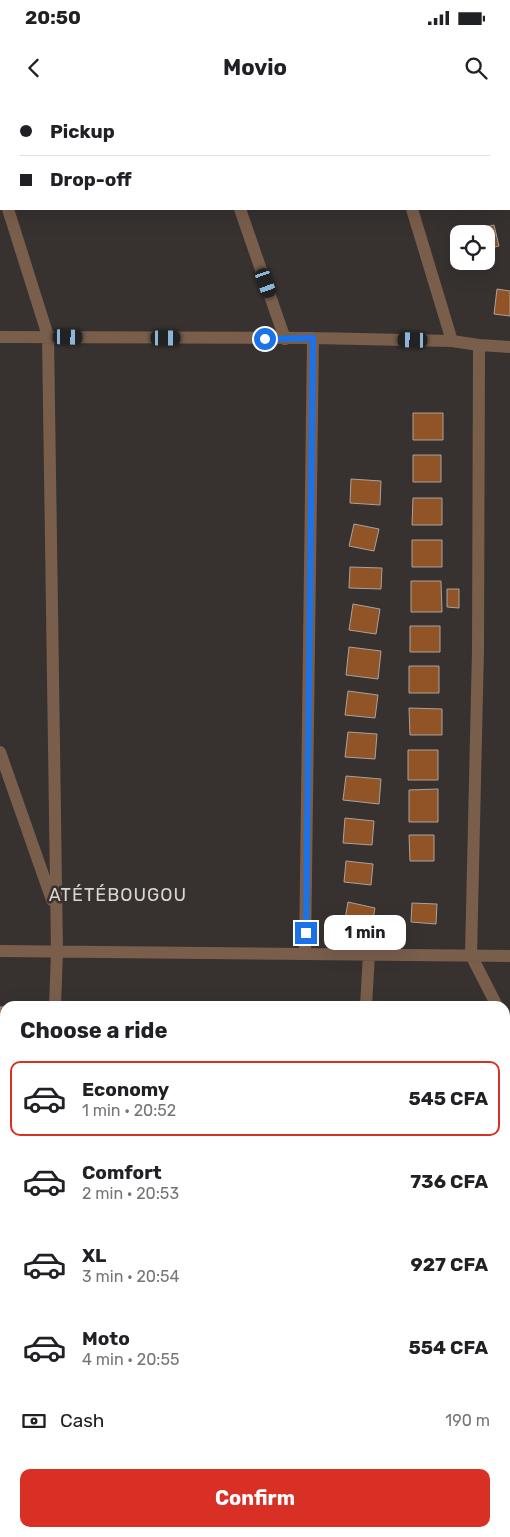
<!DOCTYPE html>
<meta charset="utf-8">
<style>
body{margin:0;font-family:Rubik,sans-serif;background:#f6f6f6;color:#202124;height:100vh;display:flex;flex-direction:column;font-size:19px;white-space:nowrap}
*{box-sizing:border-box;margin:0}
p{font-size:16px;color:#757577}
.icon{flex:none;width:28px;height:28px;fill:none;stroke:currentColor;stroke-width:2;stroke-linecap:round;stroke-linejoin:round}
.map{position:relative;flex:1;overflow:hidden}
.sheet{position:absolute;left:0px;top:901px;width:510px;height:536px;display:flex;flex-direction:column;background:#fff;border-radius:15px 15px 0 0;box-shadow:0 5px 20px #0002}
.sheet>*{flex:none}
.hud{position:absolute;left:0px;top:0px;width:510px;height:110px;box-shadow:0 5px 20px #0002;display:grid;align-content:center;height:110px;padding:0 20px;background:#fff}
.tools{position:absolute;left:450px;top:125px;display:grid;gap:10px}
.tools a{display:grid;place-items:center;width:45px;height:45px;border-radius:10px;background:#fff;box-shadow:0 5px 20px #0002;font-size:25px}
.end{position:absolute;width:22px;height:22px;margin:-11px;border:6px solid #1a73e8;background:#fff;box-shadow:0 0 0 2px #fff}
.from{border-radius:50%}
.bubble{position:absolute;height:35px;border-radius:10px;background:#fff;box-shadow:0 5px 20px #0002;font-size:16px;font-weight:700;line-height:35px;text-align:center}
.car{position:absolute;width:15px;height:30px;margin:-15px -8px;border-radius:6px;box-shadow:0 0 4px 1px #0007;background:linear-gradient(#222 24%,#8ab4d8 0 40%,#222 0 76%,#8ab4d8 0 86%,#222 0)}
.hud b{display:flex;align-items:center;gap:18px;height:48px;font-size:19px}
.hud b+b{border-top:1px solid #e0e0e0}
.hud i{width:12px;height:12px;background:#202124}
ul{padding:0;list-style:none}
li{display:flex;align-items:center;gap:15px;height:75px;margin:0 10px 8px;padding:0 10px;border:2px solid transparent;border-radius:10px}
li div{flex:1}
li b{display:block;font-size:19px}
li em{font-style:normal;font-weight:700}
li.on{border-color:#d93025}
li>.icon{width:45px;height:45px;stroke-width:1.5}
h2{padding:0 20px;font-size:22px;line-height:60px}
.pay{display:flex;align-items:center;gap:12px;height:55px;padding:0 20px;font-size:19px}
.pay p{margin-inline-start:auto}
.cta{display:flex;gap:10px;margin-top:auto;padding:10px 20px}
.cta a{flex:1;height:58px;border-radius:10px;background:#d93025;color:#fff;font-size:20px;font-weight:700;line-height:58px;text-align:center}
.status{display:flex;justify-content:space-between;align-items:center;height:35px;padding:0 25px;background:#fff;direction:ltr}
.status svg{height:14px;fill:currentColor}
header{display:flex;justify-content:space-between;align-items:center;height:65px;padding:0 20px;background:#fff;font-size:22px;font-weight:700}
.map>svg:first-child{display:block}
</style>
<div class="status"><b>20:50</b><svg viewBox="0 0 49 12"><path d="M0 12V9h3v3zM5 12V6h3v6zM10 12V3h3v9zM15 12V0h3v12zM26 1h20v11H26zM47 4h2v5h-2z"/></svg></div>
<header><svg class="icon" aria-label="back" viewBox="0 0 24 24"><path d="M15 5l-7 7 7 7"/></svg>Movio<svg class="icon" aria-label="search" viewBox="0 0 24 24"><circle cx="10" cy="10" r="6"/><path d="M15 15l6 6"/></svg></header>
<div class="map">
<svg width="510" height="1437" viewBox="0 0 510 1437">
<rect width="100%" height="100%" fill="#373230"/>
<path fill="#915426" stroke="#a8a29f" d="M494,125L499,146L486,149V134H470L469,131Z
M497,189L510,191V216L494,214Z
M413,313H443V340H413Z
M413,355H441V382H413Z
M351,379L381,381L380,405L350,403Z
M413,398H442V425H412Z
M354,424L379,429L374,451L349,446Z
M412,440H442V467H412Z
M350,467L382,468L381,489L349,488Z
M411,481H441L442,512H411Z
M447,489H459V508L447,507Z
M353,504L380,509L376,534L349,530Z
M410,526H440V552H410Z
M349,547L381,551L378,579L346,575Z
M409,566H439V593H409Z
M348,591L378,595L375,618L345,615Z
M409,608L442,609V635H410Z
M348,632L377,634L375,659L345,657Z
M408,650H438V680H408Z
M346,676L381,679L379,704L343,700Z
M438,689V722H409V690Z
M345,718L374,721L372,745L343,743Z
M409,735H434V761H410Z
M346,761L373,764L371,785L344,782Z
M348,802L375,808L371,831L344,825Z
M412,803L437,804L436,824L411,822Z
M0,907H5V933H0Z
M5,979V1006H0V980Z
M0,1093H5V1120H0Z
M0,1167H5V1193H0Z
M5,1274V1303H0V1275Z
M0,1347H5V1381L0,1380Z"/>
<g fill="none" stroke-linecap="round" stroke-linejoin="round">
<path stroke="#795e4c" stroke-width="12" d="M202,0V1
M378,0V1
M0,82L1,86
M0,103L1,102
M8,109L48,236L57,852L55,906
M240,109L285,239
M412,109L452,241
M0,237L313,238L452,241L479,245L510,247
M479,245L478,550L471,855L497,906
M0,652L52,800
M0,851L510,856
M305,853L313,238
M366,906L369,854
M505,922L510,932
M0,1050H5
M505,1058H510
M505,1230H510
M0,1237H5
M0,1426H5
M505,1431H510
M42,1432V1437
M254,1437V1432
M433,1437V1432"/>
</g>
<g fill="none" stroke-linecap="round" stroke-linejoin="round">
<path stroke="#1a73e8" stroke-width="6" d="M265,239L313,238L306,833"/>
</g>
<g text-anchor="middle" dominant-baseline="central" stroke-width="5" stroke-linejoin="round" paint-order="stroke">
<g font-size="18" letter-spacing="1" fill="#d8d5d3" stroke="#373230">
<text x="118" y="795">ATÉTÉBOUGOU</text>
</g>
</g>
</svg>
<div class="tools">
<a><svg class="icon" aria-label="locate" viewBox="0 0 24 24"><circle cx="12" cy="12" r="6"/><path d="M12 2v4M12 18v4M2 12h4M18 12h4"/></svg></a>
</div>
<i class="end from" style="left:265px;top:239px"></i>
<i class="end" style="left:306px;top:833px"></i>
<div class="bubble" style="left:324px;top:815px;width:82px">1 min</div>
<i class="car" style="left:266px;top:183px;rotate:161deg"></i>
<i class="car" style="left:68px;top:237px;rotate:91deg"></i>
<i class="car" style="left:166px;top:238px;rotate:90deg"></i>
<i class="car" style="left:413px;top:240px;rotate:271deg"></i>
<div class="hud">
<b><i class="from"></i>Pickup</b>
<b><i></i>Drop-off</b>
</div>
<section class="sheet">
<h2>Choose a ride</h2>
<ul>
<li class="on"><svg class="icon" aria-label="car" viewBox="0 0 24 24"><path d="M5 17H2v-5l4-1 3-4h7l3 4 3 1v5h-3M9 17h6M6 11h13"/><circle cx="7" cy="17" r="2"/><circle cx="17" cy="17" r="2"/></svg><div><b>Economy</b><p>1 min · 20:52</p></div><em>545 CFA</em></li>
<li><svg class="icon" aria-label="car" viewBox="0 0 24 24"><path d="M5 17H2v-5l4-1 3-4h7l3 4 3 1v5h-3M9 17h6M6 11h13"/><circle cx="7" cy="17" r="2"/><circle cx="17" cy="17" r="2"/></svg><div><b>Comfort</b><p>2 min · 20:53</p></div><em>736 CFA</em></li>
<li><svg class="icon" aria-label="car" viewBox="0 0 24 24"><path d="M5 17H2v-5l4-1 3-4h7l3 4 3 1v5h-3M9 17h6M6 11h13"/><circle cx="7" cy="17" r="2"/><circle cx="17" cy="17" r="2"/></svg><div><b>XL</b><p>3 min · 20:54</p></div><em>927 CFA</em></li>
<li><svg class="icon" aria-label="car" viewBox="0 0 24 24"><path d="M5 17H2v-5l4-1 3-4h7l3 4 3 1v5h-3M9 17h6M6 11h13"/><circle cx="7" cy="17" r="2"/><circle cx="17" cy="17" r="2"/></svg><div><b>Moto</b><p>4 min · 20:55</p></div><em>554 CFA</em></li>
</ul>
<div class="pay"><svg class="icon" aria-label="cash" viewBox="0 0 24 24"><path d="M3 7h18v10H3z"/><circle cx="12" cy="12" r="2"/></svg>Cash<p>190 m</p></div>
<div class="cta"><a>Confirm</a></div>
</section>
</div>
